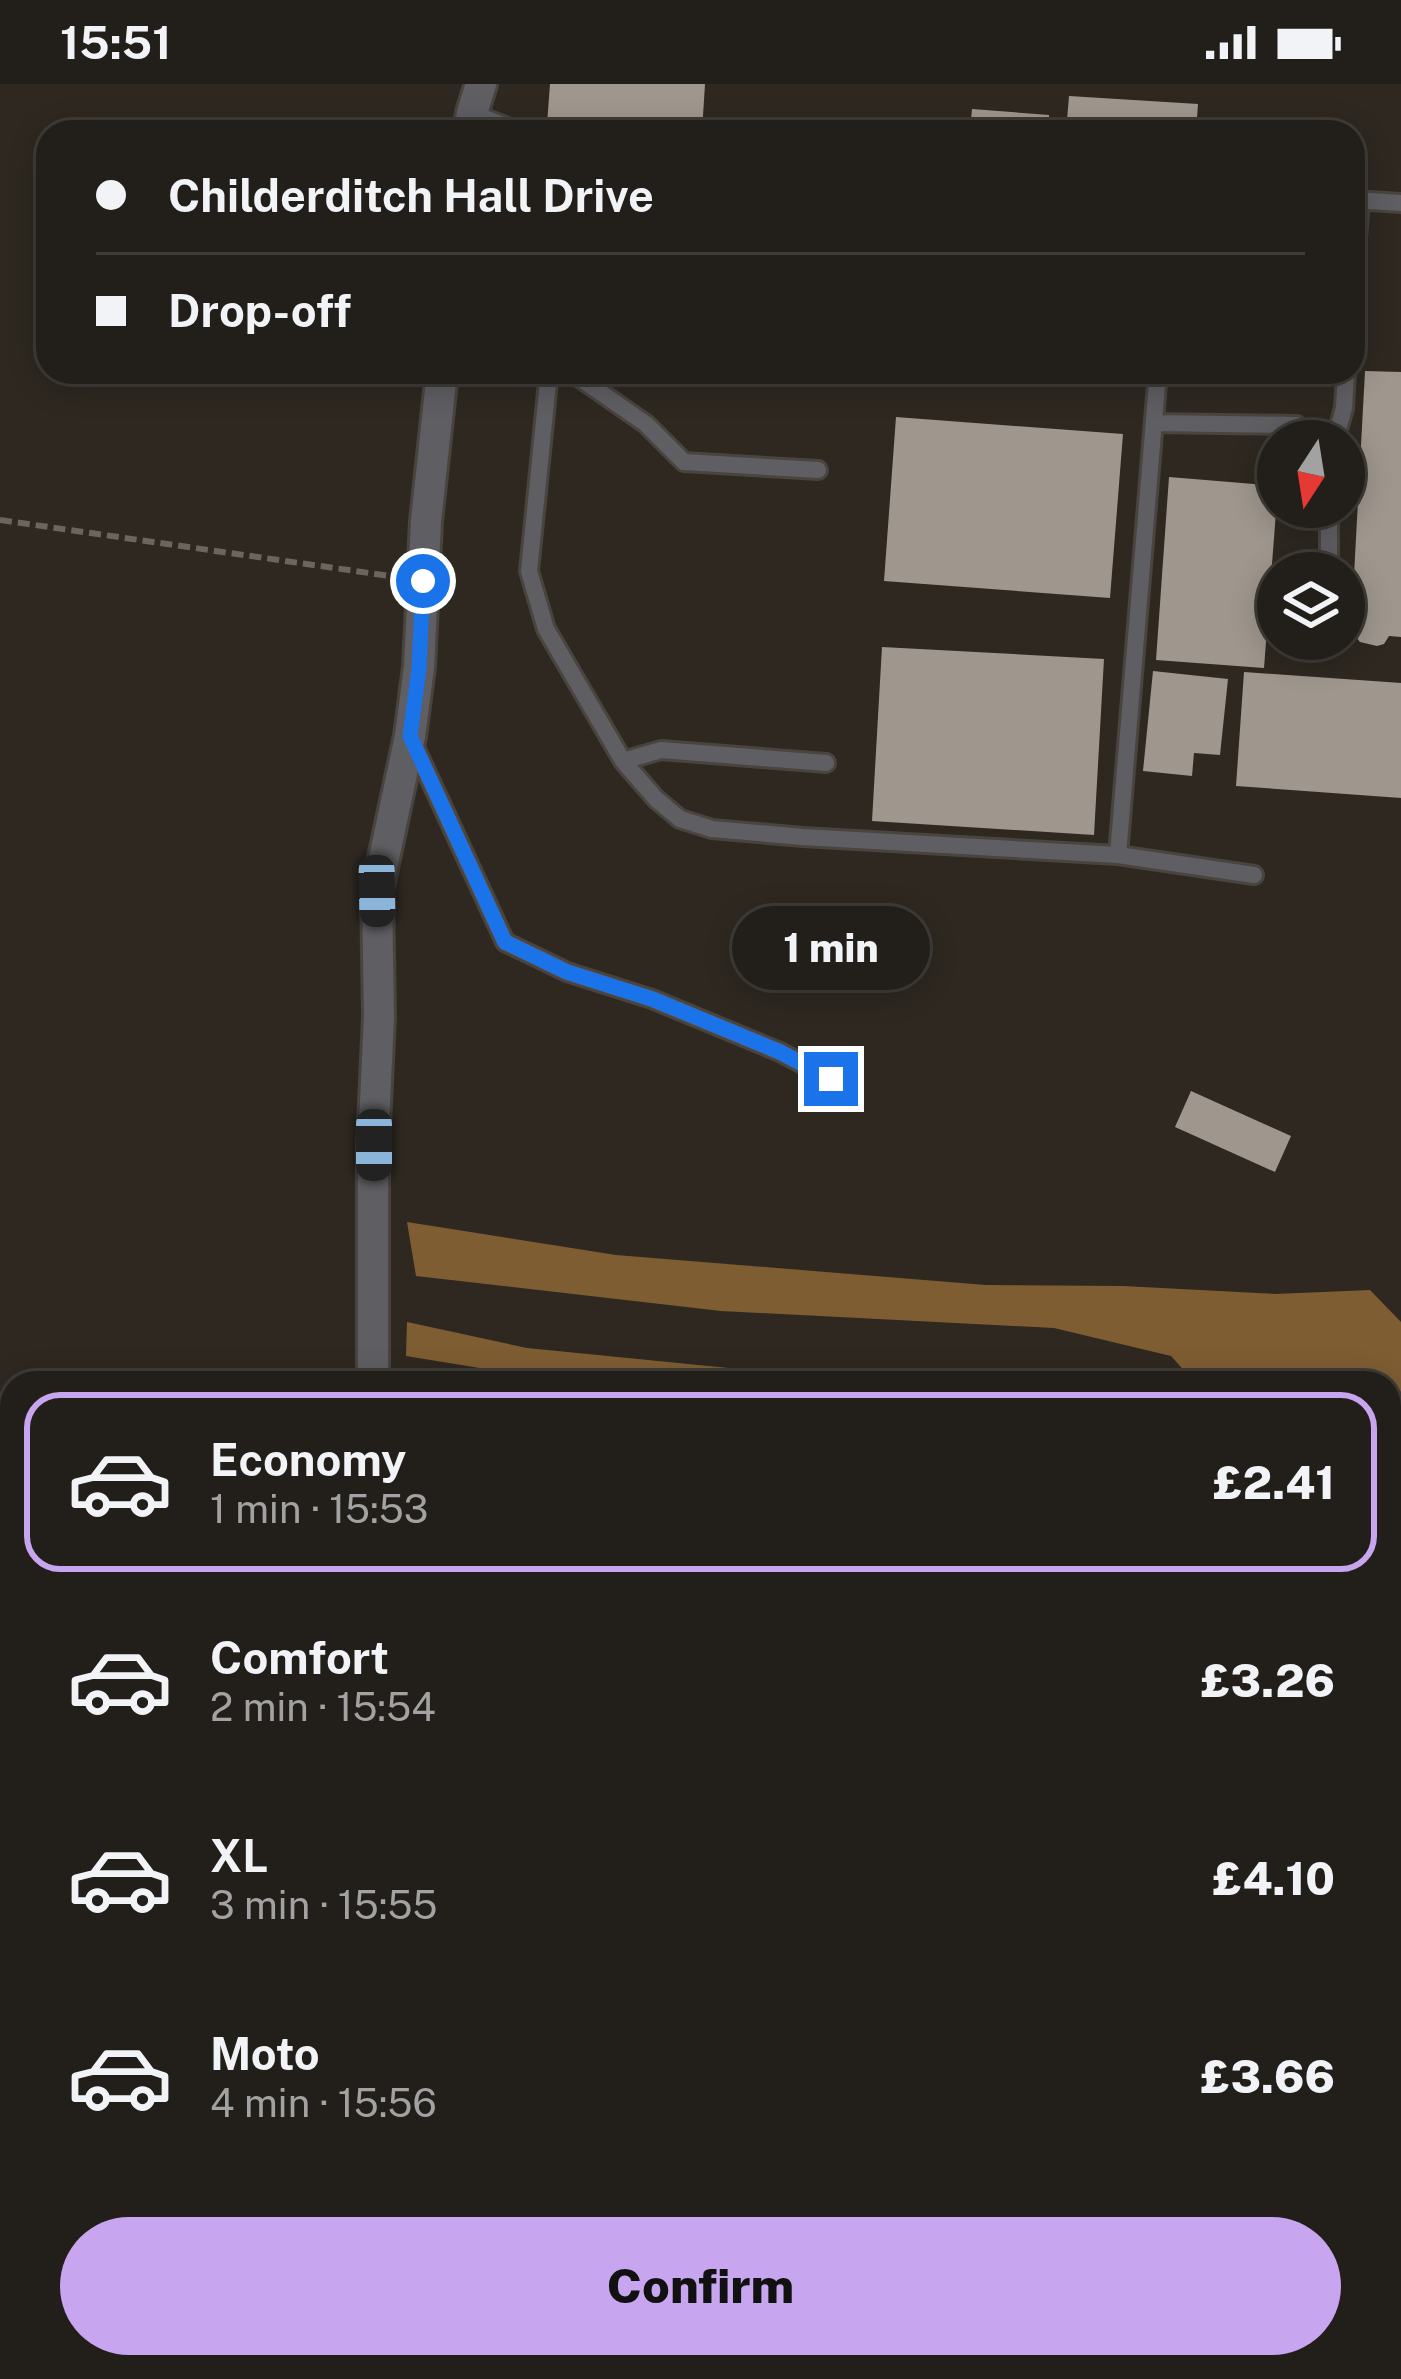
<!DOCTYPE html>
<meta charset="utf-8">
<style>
body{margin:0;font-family:"Public Sans",sans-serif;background:#2e2b26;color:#f1f3f6;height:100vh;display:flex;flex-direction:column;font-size:45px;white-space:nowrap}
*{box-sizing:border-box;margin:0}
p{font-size:39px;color:#a2a2a2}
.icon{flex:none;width:66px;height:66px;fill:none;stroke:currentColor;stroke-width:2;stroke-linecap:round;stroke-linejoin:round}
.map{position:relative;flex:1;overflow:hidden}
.panel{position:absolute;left:0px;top:1287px;width:1401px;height:1008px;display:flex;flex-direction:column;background:#221e19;border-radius:36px 36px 0 0;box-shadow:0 6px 30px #0003,0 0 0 3px #3f3c38}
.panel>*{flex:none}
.guide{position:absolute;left:36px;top:36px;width:1329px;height:264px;border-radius:36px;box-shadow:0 6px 30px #0003,0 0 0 3px #3f3c38;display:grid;align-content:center;height:264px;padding:0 60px;background:#221e19}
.needle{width:78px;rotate:192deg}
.tools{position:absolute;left:1257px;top:336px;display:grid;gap:24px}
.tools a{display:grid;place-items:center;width:108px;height:108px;border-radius:50%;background:#221e19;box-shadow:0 6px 30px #0003,0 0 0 3px #3f3c38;font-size:60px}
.end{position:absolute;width:54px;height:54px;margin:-27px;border:15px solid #1a73e8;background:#fff;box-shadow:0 0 0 6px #fff}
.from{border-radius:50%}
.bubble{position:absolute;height:84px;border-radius:42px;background:#221e19;box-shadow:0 6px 30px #0003,0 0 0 3px #3f3c38;font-size:39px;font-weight:800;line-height:84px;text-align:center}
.car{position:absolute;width:36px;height:72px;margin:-36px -18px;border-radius:15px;box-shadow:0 0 9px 3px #0007;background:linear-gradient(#222 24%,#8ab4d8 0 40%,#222 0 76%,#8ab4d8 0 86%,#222 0)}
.guide b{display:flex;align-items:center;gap:42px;height:114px;font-size:45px}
.guide b+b{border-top:3px solid #3f3c38}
.guide i{width:30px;height:30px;background:#f1f3f6}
ul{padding:21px 0 0;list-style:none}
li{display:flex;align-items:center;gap:36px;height:180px;margin:0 24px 18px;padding:0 36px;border:6px solid transparent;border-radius:36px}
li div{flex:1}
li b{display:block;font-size:45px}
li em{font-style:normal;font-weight:800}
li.on{border-color:#c7a6ef}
li>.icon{width:108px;height:108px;stroke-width:1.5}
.primary-button{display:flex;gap:24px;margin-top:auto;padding:24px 60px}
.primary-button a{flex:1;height:138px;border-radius:72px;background:#c7a6ef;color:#111;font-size:48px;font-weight:800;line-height:138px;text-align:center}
.status{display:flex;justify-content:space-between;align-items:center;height:84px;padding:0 60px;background:#221e19;direction:ltr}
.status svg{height:33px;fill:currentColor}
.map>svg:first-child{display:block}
</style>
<div class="status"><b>15:51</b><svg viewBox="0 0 49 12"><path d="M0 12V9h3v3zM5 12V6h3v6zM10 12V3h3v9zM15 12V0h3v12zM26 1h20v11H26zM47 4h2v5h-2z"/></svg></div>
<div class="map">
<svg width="1401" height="2295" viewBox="0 0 1401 2295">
<rect width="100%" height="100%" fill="#2e2821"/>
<path fill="#7e5d33" d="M407,1138L616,1171L986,1201L1123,1202L1275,1210L1370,1206L1401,1238V1779L1389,1774V1299H1195L1171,1272L1054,1244L721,1227L416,1192Z
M407,1238L527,1264L880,1299H570L406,1272Z"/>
<path fill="#715d89" d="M1401,1331V1451L1389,1413V1340Z"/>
<path fill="#9f978e" d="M550,0H705L702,48L547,40Z
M1069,12L1198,20L1196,48H1066Z
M972,25L1049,31V44H1058V48H970Z
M1365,287L1401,288V553L1389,552L1384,560L1377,562L1360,558L1351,547Z
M1015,288H1124V298L1014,292Z
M1175,288H1330L1329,302L1175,295Z
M896,333L1123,350L1110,514L884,497Z
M1169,393L1278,402L1264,584L1156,576Z
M882,563L1104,575L1094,751L872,737Z
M1153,587L1228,595L1220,671L1194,669L1192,692L1143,687Z
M1244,588L1401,599V714L1236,702Z
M1191,1007L1291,1052L1275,1088L1175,1043Z"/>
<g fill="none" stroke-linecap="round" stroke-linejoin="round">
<defs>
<path id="service" d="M472,29L520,48
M1354,116L1401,119
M1353,204L1360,116
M549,288L529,487L546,545L623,677L656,715L680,735L712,745L803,753L1118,771L1254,791
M571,288L646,340L684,378L818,386
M1155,339L1297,341
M1335,357L1344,324L1346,288
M1329,489V423
M413,659L505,858L567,888L652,915L780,968L831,995
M623,677L661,666L826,679
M1118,771L1158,288"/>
<path id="minor" d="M469,48L472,29L481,0
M373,1299V1061L379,933L377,807L410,652L419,583L426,437L442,288
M648,2283V2295"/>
</defs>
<use href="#service" stroke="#4a443e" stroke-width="22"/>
<use href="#minor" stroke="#4a443e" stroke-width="36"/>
<path stroke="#6b655f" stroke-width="6" stroke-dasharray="12 6" stroke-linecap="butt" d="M0,436L390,492"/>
<use href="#service" stroke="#5f5e62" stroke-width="16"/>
<use href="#minor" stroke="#5f5e62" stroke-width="30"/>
</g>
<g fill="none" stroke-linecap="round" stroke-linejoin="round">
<path stroke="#1a73e8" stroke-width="15" d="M423,497L419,584L410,652L505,858L567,888L652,915L737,950L780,968L831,995"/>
</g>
</svg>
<div class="tools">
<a><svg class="needle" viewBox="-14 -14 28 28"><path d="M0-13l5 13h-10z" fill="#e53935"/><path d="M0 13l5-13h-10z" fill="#a2a2a2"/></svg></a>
<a><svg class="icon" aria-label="layers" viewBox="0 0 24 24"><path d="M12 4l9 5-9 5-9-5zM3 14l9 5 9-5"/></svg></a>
</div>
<i class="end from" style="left:423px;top:497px"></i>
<i class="end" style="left:831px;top:995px"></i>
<div class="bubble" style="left:732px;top:822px;width:198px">1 min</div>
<i class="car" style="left:377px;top:807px;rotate:179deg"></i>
<i class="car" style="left:374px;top:1061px;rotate:180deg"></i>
<div class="guide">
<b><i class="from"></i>Childerditch Hall Drive</b>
<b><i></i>Drop-off</b>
</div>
<section class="panel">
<ul>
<li class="on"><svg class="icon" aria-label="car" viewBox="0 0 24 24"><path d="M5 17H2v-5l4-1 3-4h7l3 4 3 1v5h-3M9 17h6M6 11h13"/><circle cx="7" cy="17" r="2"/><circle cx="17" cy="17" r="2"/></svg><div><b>Economy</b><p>1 min · 15:53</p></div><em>£2.41</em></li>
<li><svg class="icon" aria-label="car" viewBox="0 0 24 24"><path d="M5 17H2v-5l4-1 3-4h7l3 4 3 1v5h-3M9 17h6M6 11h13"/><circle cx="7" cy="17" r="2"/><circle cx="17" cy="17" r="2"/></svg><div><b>Comfort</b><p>2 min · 15:54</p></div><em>£3.26</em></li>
<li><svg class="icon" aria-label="car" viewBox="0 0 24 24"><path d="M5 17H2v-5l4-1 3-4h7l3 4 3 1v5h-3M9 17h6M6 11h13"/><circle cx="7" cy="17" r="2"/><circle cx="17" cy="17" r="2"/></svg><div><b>XL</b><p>3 min · 15:55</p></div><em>£4.10</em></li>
<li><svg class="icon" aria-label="car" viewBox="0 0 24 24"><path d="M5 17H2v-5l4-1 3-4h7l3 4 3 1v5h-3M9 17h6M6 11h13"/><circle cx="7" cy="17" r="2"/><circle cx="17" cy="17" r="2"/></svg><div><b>Moto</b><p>4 min · 15:56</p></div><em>£3.66</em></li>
</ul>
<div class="primary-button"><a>Confirm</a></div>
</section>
</div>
